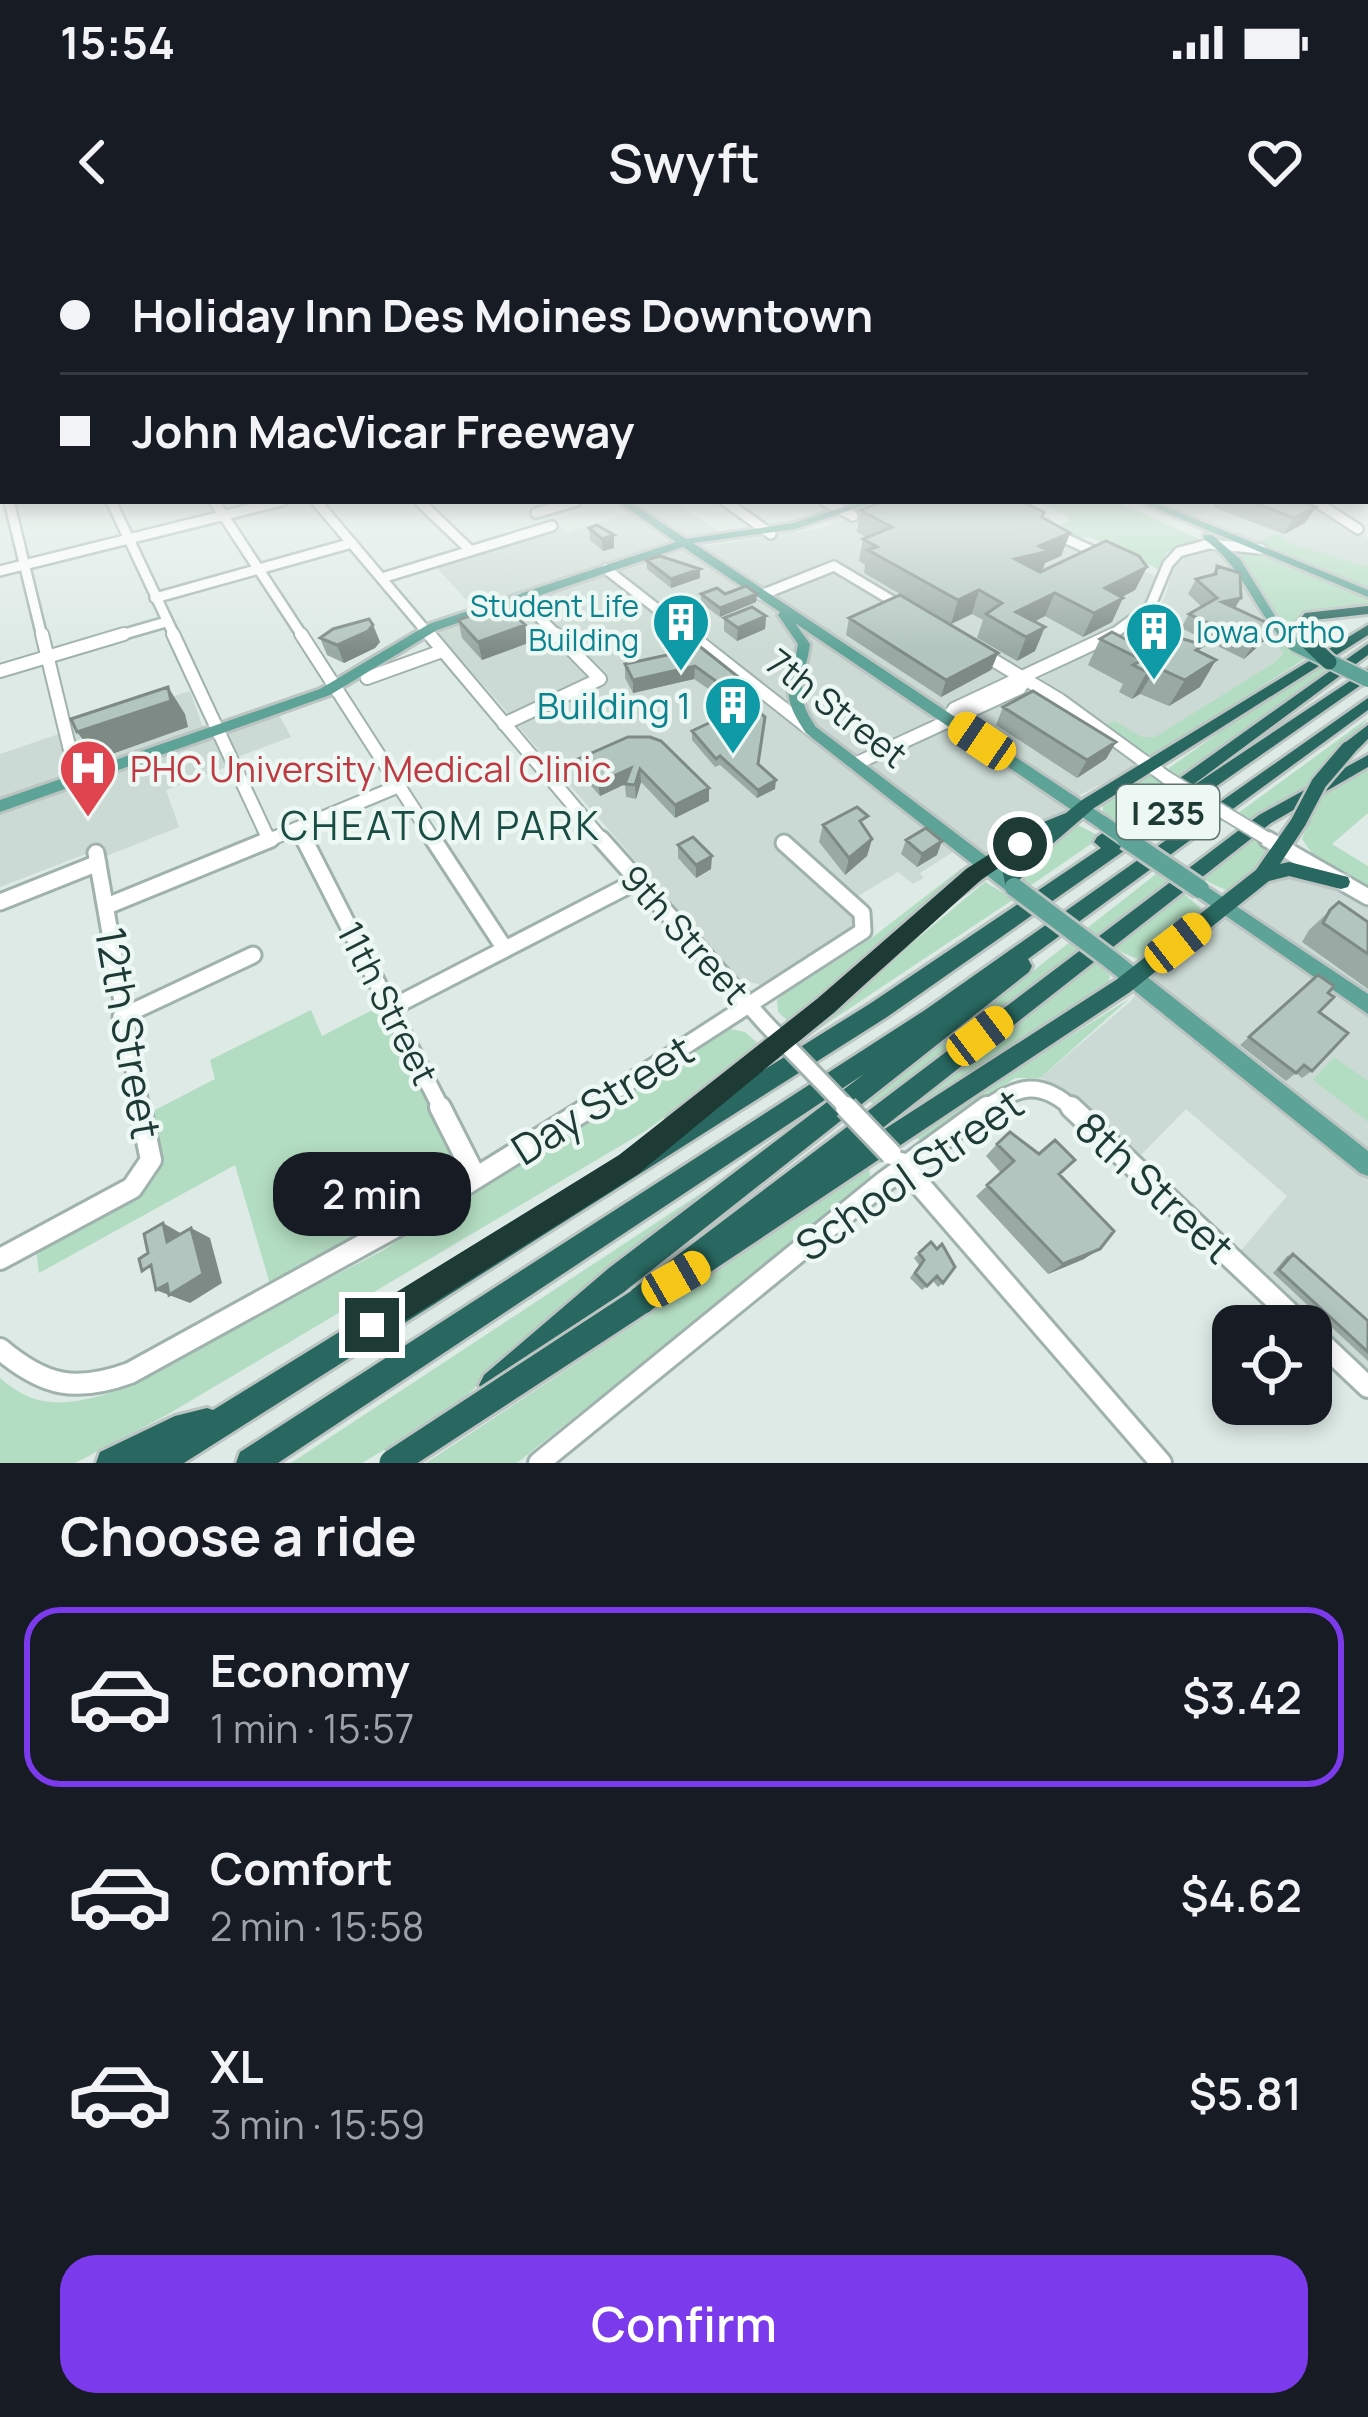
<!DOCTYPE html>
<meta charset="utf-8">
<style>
body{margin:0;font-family:Manrope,sans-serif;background:#242831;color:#f1f3f6;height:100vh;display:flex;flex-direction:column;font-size:45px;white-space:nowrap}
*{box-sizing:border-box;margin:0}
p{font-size:39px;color:#9ea1a6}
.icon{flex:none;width:66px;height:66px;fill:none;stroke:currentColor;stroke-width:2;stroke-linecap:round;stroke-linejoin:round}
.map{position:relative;height:1223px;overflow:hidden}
.details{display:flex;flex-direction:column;background:#171b24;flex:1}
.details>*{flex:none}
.top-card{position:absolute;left:0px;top:0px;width:1368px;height:264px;box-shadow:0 6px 18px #0003;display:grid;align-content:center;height:264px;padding:0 60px;background:#171b24}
.fabs{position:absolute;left:1212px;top:1065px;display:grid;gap:24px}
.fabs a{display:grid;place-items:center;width:120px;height:120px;border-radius:24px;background:#171b24;box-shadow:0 6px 18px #0003;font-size:60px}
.end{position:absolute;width:54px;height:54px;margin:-27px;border:15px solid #1e3a35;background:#fff;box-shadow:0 0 0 6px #fff}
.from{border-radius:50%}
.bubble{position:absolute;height:84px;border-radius:36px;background:#171b24;box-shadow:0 6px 18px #0003;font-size:39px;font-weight:600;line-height:84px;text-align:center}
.car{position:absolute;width:36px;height:72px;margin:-36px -18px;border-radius:15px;box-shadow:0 0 9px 3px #0007;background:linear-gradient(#f5c518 24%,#345 0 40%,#f5c518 0 76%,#345 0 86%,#f5c518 0)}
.top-card b{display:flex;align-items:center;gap:42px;height:114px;font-size:45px}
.top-card b+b{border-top:3px solid #363941}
.top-card i{width:30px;height:30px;background:#f1f3f6}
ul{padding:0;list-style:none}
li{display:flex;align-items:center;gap:36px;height:180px;margin:0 24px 18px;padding:0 36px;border:6px solid transparent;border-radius:36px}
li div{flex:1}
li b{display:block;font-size:45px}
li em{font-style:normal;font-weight:600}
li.active{border-color:#7c3aed}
li>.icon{width:108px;height:108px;stroke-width:1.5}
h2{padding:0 60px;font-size:54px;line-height:144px}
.primary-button{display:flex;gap:24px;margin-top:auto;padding:24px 60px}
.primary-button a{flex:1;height:138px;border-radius:36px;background:#7c3aed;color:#fff;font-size:48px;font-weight:600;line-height:138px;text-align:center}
.status{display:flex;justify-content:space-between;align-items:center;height:84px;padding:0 60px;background:#171b24;direction:ltr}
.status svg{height:33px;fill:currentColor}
header{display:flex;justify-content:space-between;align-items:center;height:156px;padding:0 60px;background:#171b24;font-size:54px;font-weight:600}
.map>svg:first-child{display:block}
</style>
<div class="status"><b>15:54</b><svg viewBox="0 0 49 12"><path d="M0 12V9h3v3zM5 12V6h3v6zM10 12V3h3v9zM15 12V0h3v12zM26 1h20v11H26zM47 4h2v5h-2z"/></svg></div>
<header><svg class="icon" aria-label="back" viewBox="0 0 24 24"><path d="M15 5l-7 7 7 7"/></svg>Swyft<svg class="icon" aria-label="heart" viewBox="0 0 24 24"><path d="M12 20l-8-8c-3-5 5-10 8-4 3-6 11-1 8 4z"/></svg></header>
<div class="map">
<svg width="1368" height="1223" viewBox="0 0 1368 1223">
<rect width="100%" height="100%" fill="#ddeae5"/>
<path fill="#cbdad4" d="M630,261H672L719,291L683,296Z
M901,261H981L1160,338L1150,362L1119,385L1038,428L943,467L700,307L822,288Z
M1149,261H1311L1346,285L1345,290L1368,298V351Z
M632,273L668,302L475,369L433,324L560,286L568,292Z
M1213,307L1245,336L1265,388L1294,412L1141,514L1038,440L1146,378L1163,361L1177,319Z
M683,310L780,375L799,402L786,450L790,468L616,332Z
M606,334L867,541L953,612L920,633L924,638L913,644L898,632L855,658L787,596L776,602L853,675L856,688L764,746L739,739L517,485L602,443L600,428L529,361Z
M521,364L595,438L510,475L438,394L445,387Z
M798,384L930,477L931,481L852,516L813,485L798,462L807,400Z
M1032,448L1132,520L1135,527L1076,557L965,482Z
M190,451L204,490L91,529L81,527L70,481L127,462L131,470Z
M278,473L291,497L237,517L229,493Z
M942,486L1010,527L1072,571L987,618L868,525Z
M59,494L67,533L0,561V514Z
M205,499H217L229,526L166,550L179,587L104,617L101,608L0,647V571Z
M1283,632L1320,640L1368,666V1134L1239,1013L1287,956L1186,869L1137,919L1060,847L1040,838L1130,762L1148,737Z"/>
<path fill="#b3ddc2" d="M1034,261H1114L1204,301L1167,312L1158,329L1090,297L1075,298L1053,288L1069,281L1068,276Z
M1277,293L1290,304L1368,327V350L1257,302Z
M1227,305L1251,309L1368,358V367L1317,371L1296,385L1299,403C1268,373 1260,333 1227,305Z
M1288,405L1306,418L1152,516L1140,514L1103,485L1115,481L1142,497H1155L1274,423L1284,413L1278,408Z
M1317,423L1330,430L1180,539L1170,533L1169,528Z
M1368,478L1311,544L1252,583L1237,574Z
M1368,527V573L1332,604L1368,626V648L1316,619L1302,599L1322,550Z
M1149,535L1170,546L1118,584L1103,573V564Z
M1076,584L1101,597L1030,646L1017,637Z
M1253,597L1272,608L1269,620L1230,652L1200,638Z
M962,628L961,634L791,784L778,772L777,760L784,754L869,700Z
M1156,634L1169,643L1098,698L1086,689Z
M985,642L1014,659L805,798L802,795Z
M1182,652L1204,671L1141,721L1111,707Z
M1070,702L1081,711L876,866L868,860Z
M1093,720L1110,735L1109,743L896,884L888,878Z
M1129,759L1040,838H1015L924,901L910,896Z
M382,765L462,930L457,940L270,1044L235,925L39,1033L36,1009L145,946L161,917L151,872L215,839L210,820L311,770L322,796Z
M730,789L745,792L762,807L647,890L165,1176L75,1223H0V1138C34,1168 62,1166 104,1155L382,1011Z
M1334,817L1368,841V882L1313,840Z
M823,873L491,1133L450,1171L362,1223H291Z
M869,929L871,941L517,1223H426Z"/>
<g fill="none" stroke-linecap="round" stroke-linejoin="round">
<defs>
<path id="minor-far3" d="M9,261L42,397
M111,261L175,397
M214,261L303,397
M316,261L431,397
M419,261L471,311
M725,261L771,294
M825,261L853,276
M1315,261L1358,289
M536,273L577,261
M1053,293L1104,316
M606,329L693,397
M0,331L282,261
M382,338L552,286
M761,355L834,326L906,369
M155,358L352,303
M520,358L559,397
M114,397L166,382
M1109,397L1150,367L1168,324L1179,312L1209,304L1261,309"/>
<path id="minor-far2" d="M42,394L77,539
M173,394L269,600
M301,394L435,602
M429,394L604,602
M689,394L811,490
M983,414L1060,460L1167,538
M0,431L124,394
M367,438L442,411
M948,478L954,469L1114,394
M504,484L600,439L556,394
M855,524L1020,448L1025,439
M299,588L306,602
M1266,598L1272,602
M264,602L399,546"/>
<path id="minor-far1" d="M304,599L442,870
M433,599L505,709
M601,599L766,784
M1267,599L1368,657
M96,613L141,870
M0,662L98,623
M107,666L271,599
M391,768L637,641
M121,777L253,715
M586,870L863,691L862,673L784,603
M983,870C1018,845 1041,839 1074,870"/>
<path id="minor" d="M440,867L476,938
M1071,867L1303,1086
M901,923L1161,1223
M0,1019L132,948L151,920L140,867
M1311,1093L1368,1147
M0,1109C44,1146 75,1153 130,1133L408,980L590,867
M539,1223L884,942L987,867"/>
<path id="major" d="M617,261H629L686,299L794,283L862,261H877L795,289L693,303L1109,579L1111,583L1109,587H1097L795,383L810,404C805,440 792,453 816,487L1020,642L1023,647L1020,652H1008L806,493C778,452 791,449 798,404L778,375L780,372L683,307L437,390L330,455L0,572V560L320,449L429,384L676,302Z
M1138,261H1152L1368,350V357Z
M1204,295H1212L1240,319L1275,376L1300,404L1298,407H1290C1253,372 1246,329 1204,299Z
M1200,642L1368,754V774L1194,654L1191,649L1194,644Z
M1111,712L1118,714L1368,911V936L1360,933L1104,726L1102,720L1104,714Z"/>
<path id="highway" d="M1368,366V374L1314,380L1308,386L1315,402L1313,405H1303L1294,386L1305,373Z
M1368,385V395L1094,568L1021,631L1023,647L1021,652H1007L1002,629L1023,609L949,664L835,772L762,831L871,763L1101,608L1094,602L1097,597L1368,404V415L1182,553L1368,429V440L887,777L184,1223H96L100,1212L175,1176L207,1168L213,1170L666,890L664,885L668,877L819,758L966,629L1031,587L1066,573L1082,560Z
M1368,458V470L1028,719L1032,726L1029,732L629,1048L504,1155L494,1160L484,1155L479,1145L484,1135L609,1028L864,834L278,1223H236L240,1212L925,770Z
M1368,485V499L1354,513H1342L1340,509L1342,505Z
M1368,515V527L1271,583L866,901L1116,740L1256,630L1293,577L1299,575L1308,581L1280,624L1289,622L1348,637L1350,642L1348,647L1341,649L1289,636L1269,641L1130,752L694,1043L681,1046L649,1072L639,1076L629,1072L625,1062L629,1052L1259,575Z"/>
</defs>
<use href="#minor-far3" stroke="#a0b2ad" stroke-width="14"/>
<use href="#minor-far2" stroke="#a0b2ad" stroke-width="16"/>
<use href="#minor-far1" stroke="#a0b2ad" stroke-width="21"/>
<use href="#minor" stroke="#a0b2ad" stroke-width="26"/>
<use href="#major" stroke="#bcc4c2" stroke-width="6"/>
<use href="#highway" stroke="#bcc4c2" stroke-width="6"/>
<use href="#minor-far3" stroke="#fff" stroke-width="9"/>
<use href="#minor-far2" stroke="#fff" stroke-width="12"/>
<use href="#minor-far1" stroke="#fff" stroke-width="15"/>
<use href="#minor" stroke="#fff" stroke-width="20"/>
<use href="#major" fill="#5ea397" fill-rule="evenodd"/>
<use href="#highway" fill="#286860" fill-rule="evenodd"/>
<defs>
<path id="minor-bridge-far2" d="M1167,538L1266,598"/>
<path id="minor-bridge-far1" d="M766,784L849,870"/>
<path id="minor-bridge" d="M846,867L891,914"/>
<path id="major-bridge-far1" d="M1294,404L1368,440
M1103,583L1130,602"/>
<path id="major-bridge" d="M1126,599L1200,649
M1014,647L1111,720"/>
<path id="highway-bridge-far1" d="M1308,402L1329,422
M1299,581L1319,543L1348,509"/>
<path id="highway-bridge" d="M393,1223L639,1062"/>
</defs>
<use href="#minor-bridge-far2" stroke="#a0b2ad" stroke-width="16" stroke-linecap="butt"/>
<use href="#minor-bridge-far1" stroke="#a0b2ad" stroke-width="21" stroke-linecap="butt"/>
<use href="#minor-bridge" stroke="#a0b2ad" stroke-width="26" stroke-linecap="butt"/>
<use href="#major-bridge-far1" stroke="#bcc4c2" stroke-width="18" stroke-linecap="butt"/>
<use href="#major-bridge" stroke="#bcc4c2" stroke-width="24" stroke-linecap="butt"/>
<use href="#highway-bridge-far1" stroke="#bcc4c2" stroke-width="20" stroke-linecap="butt"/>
<use href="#highway-bridge" stroke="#bcc4c2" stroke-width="33" stroke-linecap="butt"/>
<use href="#minor-bridge-far2" stroke="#fff" stroke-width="12"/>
<use href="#minor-bridge-far1" stroke="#fff" stroke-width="15"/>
<use href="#minor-bridge" stroke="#fff" stroke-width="20"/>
<use href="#major-bridge-far1" stroke="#5ea397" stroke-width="14"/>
<use href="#major-bridge" stroke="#5ea397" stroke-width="18"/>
<use href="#highway-bridge-far1" stroke="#286860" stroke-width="15"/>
<use href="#highway-bridge" stroke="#286860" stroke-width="27"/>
</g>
<path fill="#99a9a3" d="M1216,261H1310L1305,283L1284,294L1213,267Z
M860,270L1043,277L1070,293L1061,316L1045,323L1042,331L1147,327L1135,350L1122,357L1112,382L1083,397L1045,376L1034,382L1035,411L1017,421L977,398L983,380L972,374L951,384L864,333L865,325L859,321L863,299L866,297L857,292Z
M589,288L614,308L603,311L590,300Z
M646,320L700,338L671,348L647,329Z
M1217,326L1235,368L1264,401L1244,419L1181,388L1189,374L1202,367L1188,354L1196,339L1212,335Z
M701,354H757L756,362L720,377L701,363Z
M766,376L765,389L737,401L724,391V378Z
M849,378L998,413L991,430L941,457L846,395Z
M458,380L528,403L482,420L462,398Z
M373,385L380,402L375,408L344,423L327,415L320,398Z
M1100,399L1200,412V447L1169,466L1140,454L1132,459L1119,452L1123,444L1088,425Z
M681,412L737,436L736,450L720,457L694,439L633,453L625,438V424Z
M1003,467L1116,502L1106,519L1077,538L996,485Z
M692,491L759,525L775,549L757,558L720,525L715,527L692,500Z
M628,497L709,561L675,578L641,542L636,559L626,557L625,544L600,556L580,533L578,519Z
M823,585L865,589L872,599L867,616L845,635L819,602Z
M906,600L937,615L917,627L901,614Z
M678,605L711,629L696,638L678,618Z
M1339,662L1368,682V749L1302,702L1309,690Z
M1318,735L1328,753L1319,772L1312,831L1302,838L1296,833L1286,841L1240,805Z
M997,904L1059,934L1084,1019L1048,1034L976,956L1001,933L986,916Z
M931,1002L943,1043L938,1047L933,1041L922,1050L910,1038L919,1025L914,1018Z
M1293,1014L1368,1081V1121L1273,1033L1287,1016Z"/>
<path fill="#7d8a85" d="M1316,267L1305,283L1284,294L1294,278Z
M1070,293L1061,316L1045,323L1041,334L1015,319Z
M614,295V308L603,311L602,299Z
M1147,327L1135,350L1094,372L1105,348Z
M700,329V338L671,348V339Z
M979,350L972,374L951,384L958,360Z
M1055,353L1045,376L1016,391V372Z
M757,354L756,362L720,377V368Z
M1123,358L1112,382L1083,397L1094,373Z
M1241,358L1232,373L1222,362Z
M766,376L765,389L737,401L738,388Z
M373,385L380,402L375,408L344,423L337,405Z
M525,385L528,403L482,420L478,402Z
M1274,386L1264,401L1244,419L1254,404Z
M1045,387L1035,411L1017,421L1026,397Z
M998,413L991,430L941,457L946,440Z
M1216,420L1200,447L1169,466L1185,440Z
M695,426L694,439L633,453V440Z
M1156,427L1140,454L1132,459L1147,432Z
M737,436L736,450L720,457V444Z
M168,447L185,474L188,487L98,519L77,492Z
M1116,502L1106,519L1077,538L1087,520Z
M631,528L632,541L600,556L598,543Z
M640,529L641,542L636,559L635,545Z
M776,540L775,549L757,558L758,550Z
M709,548V561L675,578V565Z
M872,599L867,616L845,635L849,618Z
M942,601L937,615L917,627L922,614Z
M712,616L711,629L696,638V625Z
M163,983L182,994L167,1002Z
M191,988L210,998L222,1043L190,1063L156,1050Z
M1100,1009L1084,1019L1048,1034L1063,1024Z"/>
<path fill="#b2c5be" stroke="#7d8a85" stroke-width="3" d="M886,261H1020L1044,272L1042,277L1070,293L1039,306L1049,311L1015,319L1040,332L1106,301L1139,316L1147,327L1105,348L1123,358L1094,373L1055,353L1016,372L1045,387L1026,397L986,374L1002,363L979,350L958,360L868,310L877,307L863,299L892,287L860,270Z
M1250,261H1305L1303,262L1316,267L1294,278Z
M597,285L614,295L602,299L589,288Z
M660,316L700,329L671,339L646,320Z
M1217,326L1240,333L1241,358L1222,362L1274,386L1254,404L1189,374L1217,358L1196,339L1216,334Z
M746,346L757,354L720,368L701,354L717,348L725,354Z
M900,355L998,413L946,440L849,378Z
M504,364L525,385L478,402L458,380Z
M752,367L766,376L738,388L724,378Z
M369,379L373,385L368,391L337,405L320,398L333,389Z
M1112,392L1133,403L1159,392L1204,405L1196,410L1216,420L1185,440L1156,427L1147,432L1133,425L1142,420L1100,399Z
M698,405L737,436L720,444L695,426L633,440L625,424L681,412Z
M168,447L171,461L77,492L71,479Z
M1033,451L1116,502L1087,520L1003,467Z
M750,464L765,477L758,524L776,540L758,550L720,516L716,519L692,491Z
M628,497H650L661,501L709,548L675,565L640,529L635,545L625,544L631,528L598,543L578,519Z
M857,567L868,576L860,581L872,599L849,618L823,585Z
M926,588L942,601L922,614L906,600Z
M693,597L712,616L696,625L678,605Z
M1339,662L1368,682V714L1323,683L1330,670Z
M1318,735L1334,746L1328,753L1334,757L1319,772L1348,793L1312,831L1304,825L1296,833L1249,797Z
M1010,892L1039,914L1055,900L1075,920L1059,934L1114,991L1100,1009L1063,1024L987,945L1014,921L997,904Z
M163,983L167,1002L191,988L203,1034L169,1055L167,1044L156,1050L151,1025L142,1031L139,1019L148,1013L144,994Z
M931,1002L937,1009L942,1004L955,1027L943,1043L937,1036L927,1046L915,1033L924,1020L919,1013Z
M1293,1014L1368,1081V1112L1279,1030Z"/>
<linearGradient id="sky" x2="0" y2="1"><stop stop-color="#7eb9e0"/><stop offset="0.58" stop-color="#f0f6f3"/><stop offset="1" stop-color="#f0f6f3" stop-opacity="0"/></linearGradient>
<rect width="1368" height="412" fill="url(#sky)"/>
<path fill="#1e3a35" d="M1020,596L1027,598V609L982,639L833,773L638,934L382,1095L372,1100L361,1095L357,1085L361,1074L619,915L817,759L968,628Z"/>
<defs>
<symbol id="building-pin" viewBox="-11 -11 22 30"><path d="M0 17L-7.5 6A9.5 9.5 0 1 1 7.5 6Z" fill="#0f9aa8" stroke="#edf7f3"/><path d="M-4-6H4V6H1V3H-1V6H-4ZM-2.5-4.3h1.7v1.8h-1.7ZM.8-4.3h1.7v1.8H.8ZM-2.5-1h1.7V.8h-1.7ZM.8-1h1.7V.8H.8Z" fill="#fff"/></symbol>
<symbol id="hospital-pin" viewBox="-11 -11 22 30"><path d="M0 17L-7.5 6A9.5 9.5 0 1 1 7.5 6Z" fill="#e0444e" stroke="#edf7f3"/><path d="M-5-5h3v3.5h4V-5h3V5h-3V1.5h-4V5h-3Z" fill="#fff"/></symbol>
</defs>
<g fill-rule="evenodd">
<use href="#building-pin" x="648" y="349" width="66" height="90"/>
<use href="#building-pin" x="1121" y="358" width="66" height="90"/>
<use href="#building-pin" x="700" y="432" width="66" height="90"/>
<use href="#hospital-pin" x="55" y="495" width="66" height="90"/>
</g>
<g text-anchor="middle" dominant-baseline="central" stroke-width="9" stroke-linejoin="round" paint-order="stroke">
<g font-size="30" fill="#0d838f" stroke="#edf7f3" text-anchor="end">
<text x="639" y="365">Student Life<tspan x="639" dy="34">Building</tspan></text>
<text x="1196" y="391" text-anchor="start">Iowa Ortho</text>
</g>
<rect fill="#edf7f3" stroke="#5c736e" stroke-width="3" x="1117" y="545" width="102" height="54" rx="9"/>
<g font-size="33" font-weight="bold" fill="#1e3a35">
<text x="1168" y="572">I 235</text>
</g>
<g font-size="36" fill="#0d838f" stroke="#edf7f3" text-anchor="end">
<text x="691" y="465">Building 1</text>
</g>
<g font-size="36" fill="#1e3a35" stroke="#edf7f3">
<text transform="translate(837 468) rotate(38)">7th Street</text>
<text transform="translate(685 694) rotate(48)">9th Street</text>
<text transform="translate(388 763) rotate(63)">11th Street</text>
</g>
<g font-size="36" fill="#be3a42" stroke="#edf7f3" text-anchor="start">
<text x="130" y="528">PHC University Medical Clinic</text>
</g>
<g font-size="39" letter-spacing="3" fill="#194d44" stroke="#edf7f3">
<text x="441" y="585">CHEATOM PARK</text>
</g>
<g font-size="42" fill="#1e3a35" stroke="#edf7f3">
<text transform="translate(129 793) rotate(80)">12th Street</text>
<text transform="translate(602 859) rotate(-32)">Day Street</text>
<text transform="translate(909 934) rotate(-35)">School Street</text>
<text transform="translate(1155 947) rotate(43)">8th Street</text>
</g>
</g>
</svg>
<div class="fabs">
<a><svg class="icon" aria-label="locate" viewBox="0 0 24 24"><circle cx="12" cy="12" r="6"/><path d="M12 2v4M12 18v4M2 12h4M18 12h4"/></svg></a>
</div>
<i class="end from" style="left:1020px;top:604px"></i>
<i class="end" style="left:372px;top:1085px"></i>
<div class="bubble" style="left:273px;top:912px;width:198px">2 min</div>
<i class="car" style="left:982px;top:501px;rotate:304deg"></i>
<i class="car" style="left:1178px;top:703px;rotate:52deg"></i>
<i class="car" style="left:980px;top:796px;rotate:53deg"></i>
<i class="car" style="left:676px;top:1039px;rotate:60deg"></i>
<div class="top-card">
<b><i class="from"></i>Holiday Inn Des Moines Downtown</b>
<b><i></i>John MacVicar Freeway</b>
</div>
</div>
<section class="details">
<h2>Choose a ride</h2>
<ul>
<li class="active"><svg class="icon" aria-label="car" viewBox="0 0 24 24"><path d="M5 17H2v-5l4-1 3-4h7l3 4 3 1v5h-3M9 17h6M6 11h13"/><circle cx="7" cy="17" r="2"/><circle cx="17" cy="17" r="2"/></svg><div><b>Economy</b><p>1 min · 15:57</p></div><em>$3.42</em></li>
<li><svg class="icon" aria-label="car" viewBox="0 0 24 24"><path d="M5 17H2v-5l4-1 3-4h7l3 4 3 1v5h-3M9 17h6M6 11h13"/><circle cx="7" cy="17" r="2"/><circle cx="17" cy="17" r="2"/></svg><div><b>Comfort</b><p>2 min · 15:58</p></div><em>$4.62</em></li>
<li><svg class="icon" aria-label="car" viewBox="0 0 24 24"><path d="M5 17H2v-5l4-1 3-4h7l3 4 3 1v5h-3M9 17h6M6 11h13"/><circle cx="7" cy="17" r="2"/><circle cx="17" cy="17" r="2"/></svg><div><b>XL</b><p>3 min · 15:59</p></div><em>$5.81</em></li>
</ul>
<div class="primary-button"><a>Confirm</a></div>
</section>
